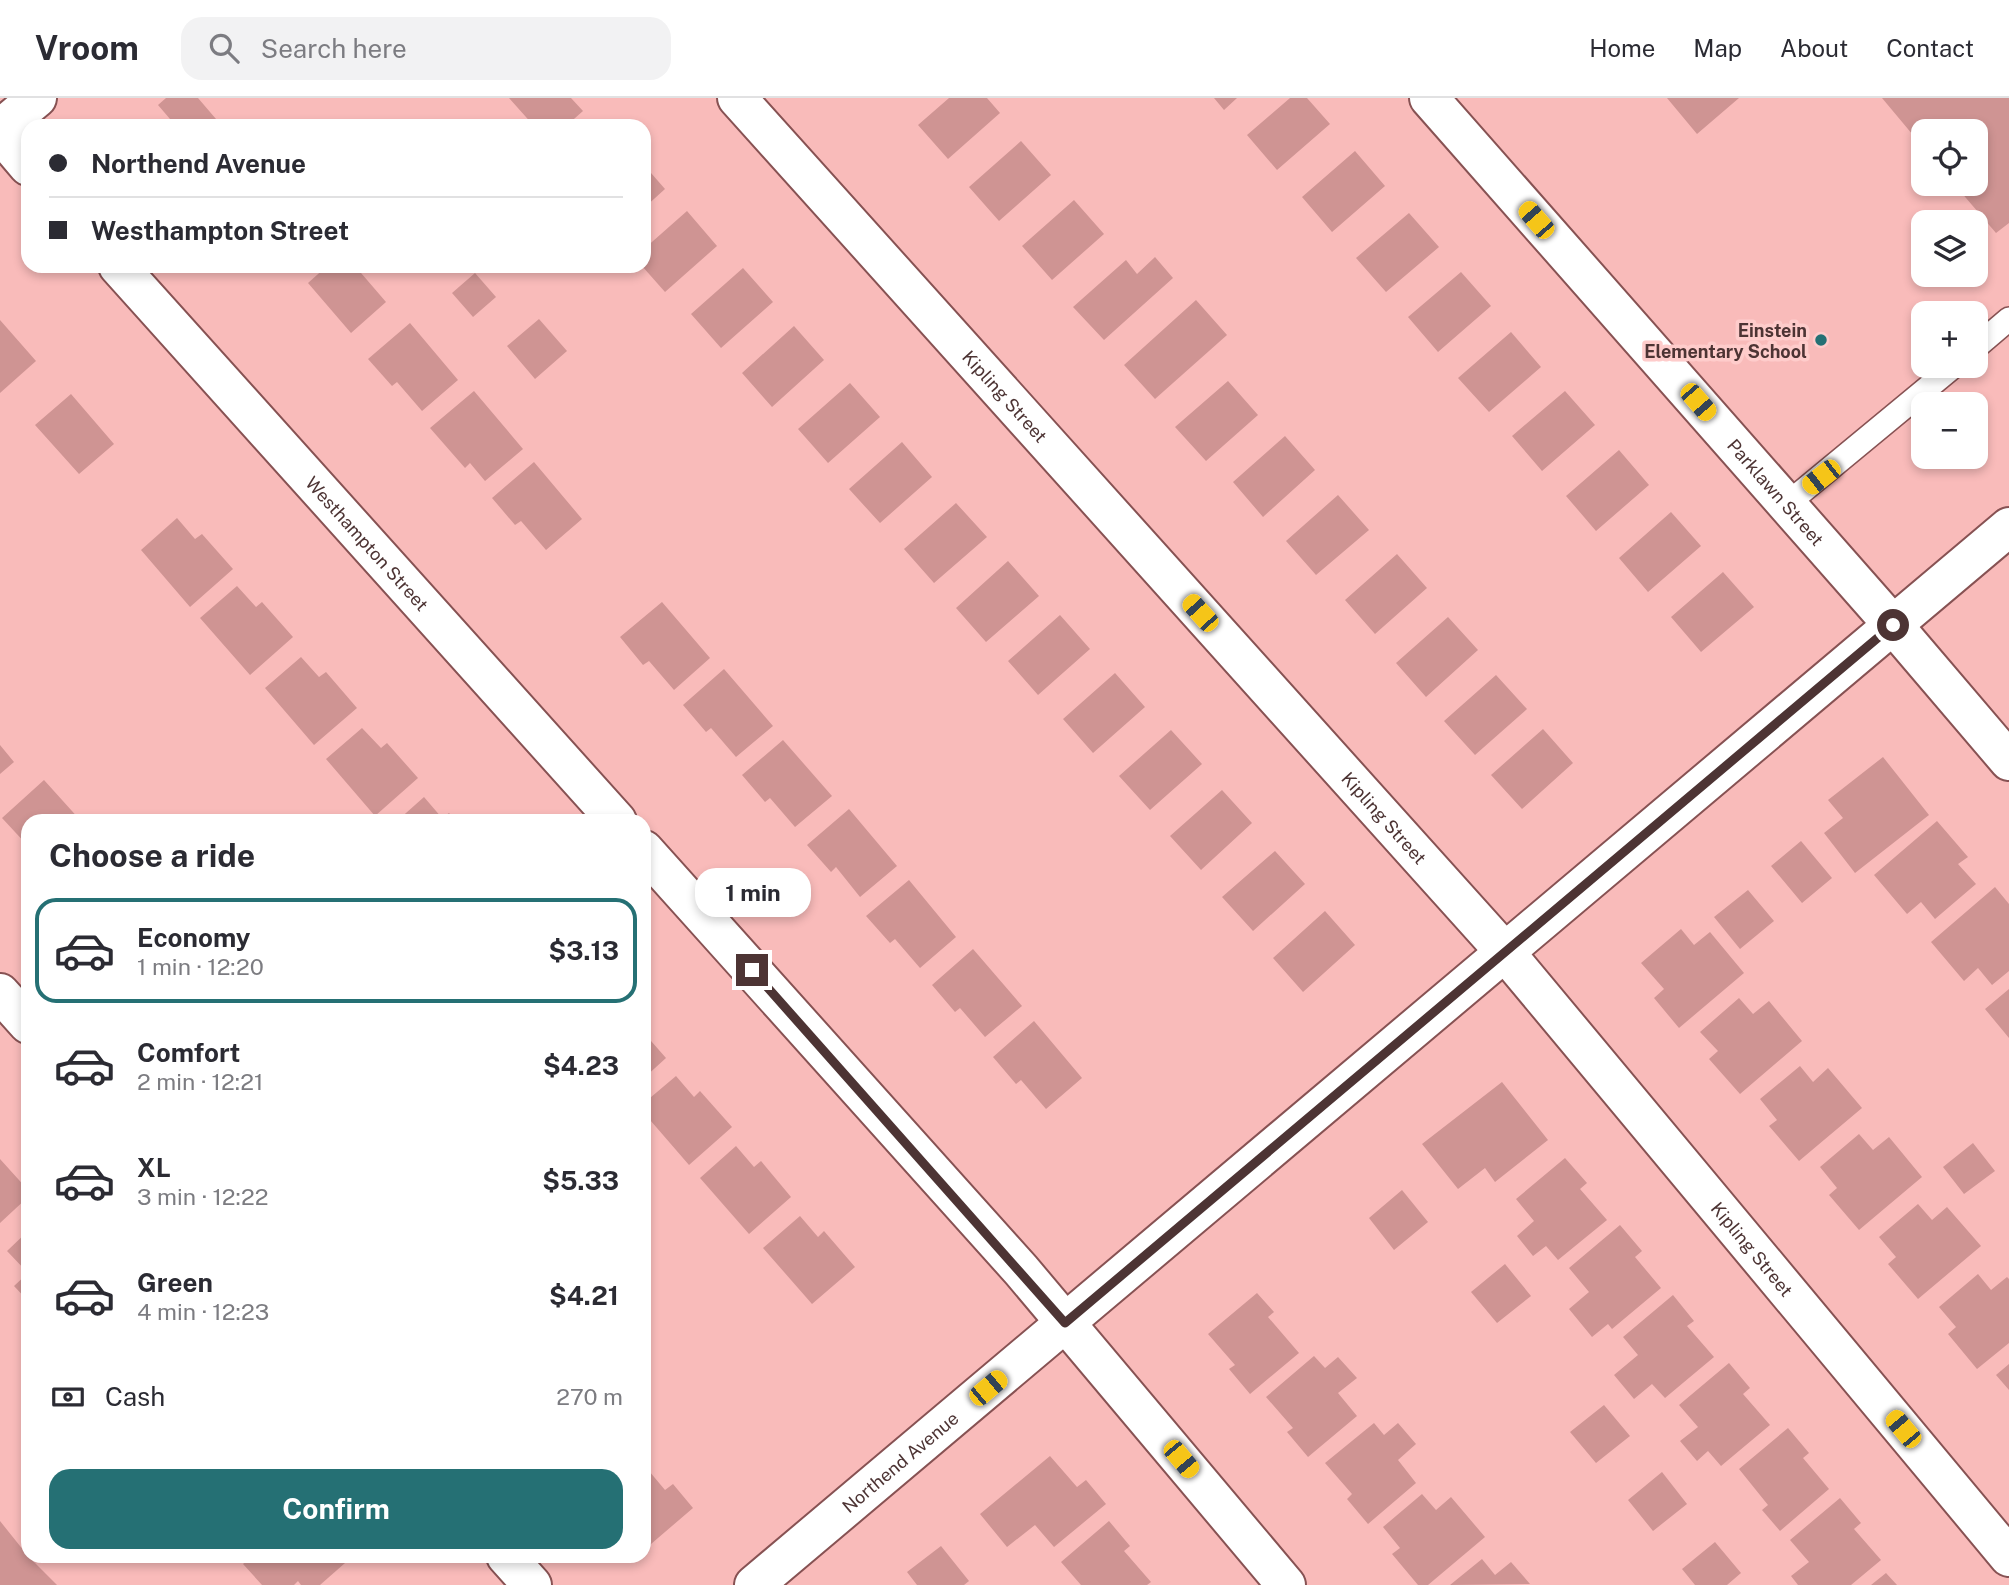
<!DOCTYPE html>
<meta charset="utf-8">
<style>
body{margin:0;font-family:"Public Sans",sans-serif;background:#f2f2f3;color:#2b2b33;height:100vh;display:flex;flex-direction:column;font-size:26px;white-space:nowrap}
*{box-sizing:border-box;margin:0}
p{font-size:23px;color:#7c7c81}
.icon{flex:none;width:38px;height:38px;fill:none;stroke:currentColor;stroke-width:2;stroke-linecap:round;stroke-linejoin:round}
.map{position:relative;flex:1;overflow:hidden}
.panel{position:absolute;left:21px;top:716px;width:630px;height:749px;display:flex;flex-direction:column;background:#fff;border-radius:21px;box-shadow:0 4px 10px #0003}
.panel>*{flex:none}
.banner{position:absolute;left:21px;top:21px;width:630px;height:154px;border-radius:21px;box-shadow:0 4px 10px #0003;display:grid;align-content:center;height:154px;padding:0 28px;background:#fff}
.buttons{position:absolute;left:1911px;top:21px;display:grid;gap:14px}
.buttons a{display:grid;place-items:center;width:77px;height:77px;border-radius:14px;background:#fff;box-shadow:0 4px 10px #0003;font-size:35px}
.end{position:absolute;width:32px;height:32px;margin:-16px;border:9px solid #4d3434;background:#fff;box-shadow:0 0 0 4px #fff}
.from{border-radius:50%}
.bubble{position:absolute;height:49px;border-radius:21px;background:#fff;box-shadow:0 4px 10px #0003;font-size:23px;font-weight:700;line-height:49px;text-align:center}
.car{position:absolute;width:21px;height:42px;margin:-21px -10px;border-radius:9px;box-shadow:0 0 5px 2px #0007;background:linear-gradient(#f5c518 24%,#345 0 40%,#f5c518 0 76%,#345 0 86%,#f5c518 0)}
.banner b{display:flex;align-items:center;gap:24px;height:66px;font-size:26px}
.banner b+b{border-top:2px solid #e1e1e2}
.banner i{width:18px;height:18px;background:#2b2b33}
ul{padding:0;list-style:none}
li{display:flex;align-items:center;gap:21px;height:105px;margin:0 14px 10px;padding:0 14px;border:4px solid transparent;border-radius:21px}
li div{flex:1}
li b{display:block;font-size:26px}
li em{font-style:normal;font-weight:700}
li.current{border-color:#257074}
li>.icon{width:63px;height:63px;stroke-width:1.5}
h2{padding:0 28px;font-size:32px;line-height:84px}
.pay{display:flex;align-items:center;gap:18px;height:77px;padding:0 28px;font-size:26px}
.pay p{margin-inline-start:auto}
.cta{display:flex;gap:14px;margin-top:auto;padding:14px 28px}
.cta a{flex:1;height:80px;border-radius:21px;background:#257074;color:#fff;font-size:28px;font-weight:700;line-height:80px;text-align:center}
header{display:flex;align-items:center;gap:42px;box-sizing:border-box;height:98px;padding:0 35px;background:#fff;border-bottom:2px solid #e1e1e2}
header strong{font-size:33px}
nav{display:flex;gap:38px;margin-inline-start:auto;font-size:24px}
.search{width:490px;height:63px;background:#f2f2f3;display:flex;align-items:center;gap:18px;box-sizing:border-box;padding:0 24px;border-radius:21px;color:#7c7c81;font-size:26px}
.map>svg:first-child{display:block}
</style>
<header>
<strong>Vroom</strong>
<div class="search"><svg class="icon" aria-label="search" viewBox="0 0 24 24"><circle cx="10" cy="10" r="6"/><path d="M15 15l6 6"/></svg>Search here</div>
<nav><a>Home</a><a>Map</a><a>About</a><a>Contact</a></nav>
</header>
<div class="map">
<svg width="2009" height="1487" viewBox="0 0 2009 1487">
<rect width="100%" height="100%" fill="#f9bbba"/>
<path fill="#cf9493" d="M166,0H198L222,28H176L158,7Z
M509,0H571L583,13L566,28H534Z
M949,0H987L1000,15L948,61L918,27Z
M1214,0H1237L1224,12Z
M1290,0H1307L1330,26L1277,72L1247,37Z
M1667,0H1739L1697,36Z
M1882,0H2009V125L1996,135L1954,86H1976V33H1923V49Z
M1021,43L1051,77L999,123L969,89Z
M1355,53L1385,88L1332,134L1302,99Z
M644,67L665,91L644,110Z
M1074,102L1104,136L1052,182L1022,148Z
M687,113L717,148L665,194L642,168L644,151Z
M1409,115L1439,149L1386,194L1356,160Z
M1155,159L1173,180L1104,242L1073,209L1126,162L1137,176Z
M327,168H355L386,204L351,235L308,185Z
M743,170L773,204L721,250L691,216Z
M1461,174L1491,208L1438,254L1408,219Z
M475,175L496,199L473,219L452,195Z
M1196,202L1227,237L1155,301L1124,267Z
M539,221L567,253L535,281L507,248Z
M0,222L36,263L0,295Z
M410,225L458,282L422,313L397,284L392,288L368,261Z
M794,228L824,262L772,309L742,275Z
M1511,234L1541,269L1489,314L1458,280Z
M1228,283L1258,317L1206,363L1175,329Z
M850,285L880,319L828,365L798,331Z
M474,293L523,351L485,383L470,365L465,370L430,330Z
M1565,293L1595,327L1542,373L1512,338Z
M71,296L114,346L79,376L35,327Z
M1285,338L1315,372L1263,419L1233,384Z
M902,344L932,379L880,425L849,391Z
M1619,352L1649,387L1596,433L1566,398Z
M534,364L582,421L546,452L521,423L515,427L492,400Z
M1338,397L1369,432L1316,477L1286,443Z
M956,405L987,439L934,485L904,451Z
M1671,414L1701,448L1648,494L1619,460Z
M177,420L195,441L202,436L233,471L190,509L141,452Z
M1397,456L1427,490L1375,536L1345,502Z
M1008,463L1039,498L986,544L956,510Z
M1723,474L1754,509L1701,554L1671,519Z
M237,488L256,509L262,504L293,539L250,577L200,520Z
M662,504L710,560L674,592L649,563L643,567L620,539Z
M1060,517L1090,551L1038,597L1008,563Z
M1448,519L1478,552L1426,599L1396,565Z
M301,559L319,579L326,574L357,610L314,647L265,590Z
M724,571L773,628L736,659L711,630L706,634L683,607Z
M1115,575L1145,609L1093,655L1063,621Z
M1496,577L1527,611L1475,657L1444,623Z
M362,630L381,650L387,645L418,680L375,718L326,661Z
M1543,631L1573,665L1522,711L1491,677Z
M1171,632L1202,666L1150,712L1119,678Z
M783,642L832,698L795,729L770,700L765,704L742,677Z
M0,647L14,664L0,676Z
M1883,659L1929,717L1855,775L1824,735L1843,720L1828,702Z
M44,682L81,723H28V748L2,720Z
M1222,692L1252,725L1201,772L1170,738Z
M424,699L442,720L449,715L456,723H397Z
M849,711L897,768L860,799L836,769L831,774L807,747Z
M1937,723L1968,759L1958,766L1976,786L1935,821L1921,804L1907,816L1874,777Z
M1801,743L1832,780L1802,805L1771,768Z
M1275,753L1305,786L1253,833L1222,799Z
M909,782L956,839L920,870L895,841L890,845L866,818Z
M1995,789L2009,806V873L1992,887L1978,870L1964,883L1931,844Z
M1748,792L1774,823L1740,851L1714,819Z
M1325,813L1355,847L1303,894L1273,860Z
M1681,831L1694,847L1710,834L1744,875L1679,930L1654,900L1664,891L1641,865Z
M973,851L1022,908L985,939L960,910L955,914L932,887Z
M2009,891V940L1985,911Z
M1739,900L1753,916L1769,903L1802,943L1740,996L1709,961L1718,953L1700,934Z
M1034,923L1082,980L1046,1011L1021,982L1016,986L993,959Z
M644,935L666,960L644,980Z
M1800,968L1813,984L1828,970L1862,1010L1799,1063L1769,1028L1777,1022L1760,1001Z
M676,978L694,999L700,993L732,1029L689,1067L644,1015V1005Z
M1502,984L1548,1042L1495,1084L1485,1070L1458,1091L1422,1046Z
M1859,1036L1873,1052L1889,1039L1922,1079L1859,1132L1829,1097L1837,1090L1820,1069Z
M1973,1045L1995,1073L1964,1096L1943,1069Z
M736,1048L754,1069L761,1063L791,1099L749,1136L700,1080Z
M1565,1060L1587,1085L1580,1091L1607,1122L1558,1162L1546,1148L1533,1158L1517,1138L1534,1123L1516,1101Z
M0,1061L28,1092V1099L0,1125Z
M1402,1092L1428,1124L1394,1152L1369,1120Z
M1918,1106L1932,1122L1947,1109L1981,1148L1918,1201L1888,1166L1896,1159L1879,1139Z
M800,1118L818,1139L824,1133L855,1169L812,1206L763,1150Z
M1620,1127L1642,1153L1635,1159L1661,1190L1612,1231L1608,1226L1592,1239L1569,1211L1589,1194L1569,1170Z
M28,1133V1203L14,1188L28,1175L7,1153Z
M1505,1166L1531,1198L1497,1225L1471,1194Z
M1978,1176L1991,1192L2007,1179L2009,1181V1245L1977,1271L1948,1236L1956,1229L1939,1209Z
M1257,1195L1274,1214L1268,1219L1299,1255L1250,1296L1229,1271L1235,1267L1208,1236Z
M1673,1197L1694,1223L1687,1228L1714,1259L1665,1300L1652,1286L1634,1301L1614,1277L1638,1257L1623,1239Z
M1314,1258L1325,1270L1338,1259L1357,1280L1338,1295L1357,1318L1308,1359L1287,1334L1293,1330L1266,1299Z
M1729,1265L1750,1290L1743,1296L1770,1327L1721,1368L1708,1353L1697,1363L1680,1343L1698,1329L1679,1307Z
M2009,1266V1292L1996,1277Z
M1604,1307L1630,1338L1596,1365L1570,1334Z
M1374,1325L1384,1337L1398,1325L1416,1346L1398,1362L1416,1385L1368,1426L1347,1401L1352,1396L1325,1365Z
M1788,1330L1809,1355L1803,1360L1829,1391L1780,1433L1762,1412L1768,1407L1739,1371Z
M1050,1358L1077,1389L1086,1382L1106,1406L1054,1449L1035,1427L1007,1449L980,1416Z
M644,1367L665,1392L673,1386L693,1410L644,1452Z
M1662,1374L1687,1406L1653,1433L1628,1402Z
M1422,1396L1436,1412L1451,1399L1485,1439L1428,1487H1418L1392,1456L1400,1450L1383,1429Z
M1840,1400L1861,1425L1854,1431L1881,1462L1851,1487H1798L1791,1478L1809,1464L1790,1442Z
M0,1423L28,1458L57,1487H0Z
M1109,1423L1130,1448L1124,1453L1151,1484L1147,1487H1081L1061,1464Z
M1715,1444L1741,1475L1727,1487H1695L1682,1471Z
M941,1448L969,1483L964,1487H917L907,1474Z
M252,1458H353L320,1487H301L298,1483L294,1487H262L243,1466Z
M1482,1461L1495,1477L1511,1464L1530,1486L1450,1487Z
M1886,1475L1897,1487H1871Z"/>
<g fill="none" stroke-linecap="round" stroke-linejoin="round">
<defs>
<path id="service" d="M1976,249L2009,221
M1787,406L1954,268"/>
<g id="minor">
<path id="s1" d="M737,0L1504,853L2009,1459"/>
<path id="s2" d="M1429,0L1893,527L2009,663"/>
<path d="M0,31L37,0"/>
<path d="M0,35L28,68"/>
<path id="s3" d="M118,168L617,723"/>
<path d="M644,752L1021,1172L1286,1487"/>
<path d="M0,895L28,926"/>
<path d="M506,1458L532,1487"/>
<path id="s4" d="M754,1487L2009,429"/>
</g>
</defs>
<use href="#service" stroke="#875253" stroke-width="26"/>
<use href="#minor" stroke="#875253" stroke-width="42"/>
<use href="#service" stroke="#fff" stroke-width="23"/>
<use href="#minor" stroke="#fff" stroke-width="38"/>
</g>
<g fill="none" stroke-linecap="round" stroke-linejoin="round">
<path stroke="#4d3434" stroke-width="9" d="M752,872L1065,1225L1893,527"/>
</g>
<circle fill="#257074" stroke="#fecccb" stroke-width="2.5" cx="1821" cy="242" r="7"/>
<g text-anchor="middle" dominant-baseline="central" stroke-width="7" stroke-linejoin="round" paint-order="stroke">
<g font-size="18" font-weight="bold" fill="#4d3434" stroke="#fecccb" text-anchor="end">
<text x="1807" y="232">Einstein<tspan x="1807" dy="21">Elementary School</tspan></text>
</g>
<g font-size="18" fill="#4d3434" stroke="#fecccb">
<text stroke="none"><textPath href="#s1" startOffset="401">Kipling Street</textPath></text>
<text stroke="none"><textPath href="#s2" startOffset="525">Parklawn Street</textPath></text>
<text stroke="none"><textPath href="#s3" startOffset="373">Westhampton Street</textPath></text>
<text stroke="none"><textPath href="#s1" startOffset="968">Kipling Street</textPath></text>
<text stroke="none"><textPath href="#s1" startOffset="1535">Kipling Street</textPath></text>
<text stroke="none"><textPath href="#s4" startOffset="191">Northend Avenue</textPath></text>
</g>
</g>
</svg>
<div class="buttons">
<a><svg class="icon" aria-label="locate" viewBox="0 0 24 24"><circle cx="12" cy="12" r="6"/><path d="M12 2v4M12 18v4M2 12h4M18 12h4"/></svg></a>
<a><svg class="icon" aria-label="layers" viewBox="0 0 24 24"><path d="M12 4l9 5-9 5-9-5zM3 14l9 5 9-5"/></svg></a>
<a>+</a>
<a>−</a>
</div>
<i class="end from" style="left:1893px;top:527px"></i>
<i class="end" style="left:752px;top:872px"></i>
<div class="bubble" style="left:695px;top:770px;width:116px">1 min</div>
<i class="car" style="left:1536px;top:122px;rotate:319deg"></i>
<i class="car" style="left:1698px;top:304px;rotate:139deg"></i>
<i class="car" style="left:1821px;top:379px;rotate:232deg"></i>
<i class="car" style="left:1200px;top:515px;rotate:318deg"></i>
<i class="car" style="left:988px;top:1290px;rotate:50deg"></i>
<i class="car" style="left:1903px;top:1331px;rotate:320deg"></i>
<i class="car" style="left:1181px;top:1361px;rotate:140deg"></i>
<div class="banner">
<b><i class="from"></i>Northend Avenue</b>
<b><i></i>Westhampton Street</b>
</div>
<section class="panel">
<h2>Choose a ride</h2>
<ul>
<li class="current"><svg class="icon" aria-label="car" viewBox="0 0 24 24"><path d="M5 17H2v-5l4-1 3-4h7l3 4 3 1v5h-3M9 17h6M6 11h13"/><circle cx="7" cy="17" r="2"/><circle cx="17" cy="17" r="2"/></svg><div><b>Economy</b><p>1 min · 12:20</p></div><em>$3.13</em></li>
<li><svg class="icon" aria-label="car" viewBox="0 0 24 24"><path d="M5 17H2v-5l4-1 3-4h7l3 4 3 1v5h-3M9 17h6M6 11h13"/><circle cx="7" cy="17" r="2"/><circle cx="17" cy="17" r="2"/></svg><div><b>Comfort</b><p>2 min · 12:21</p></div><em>$4.23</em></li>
<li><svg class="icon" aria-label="car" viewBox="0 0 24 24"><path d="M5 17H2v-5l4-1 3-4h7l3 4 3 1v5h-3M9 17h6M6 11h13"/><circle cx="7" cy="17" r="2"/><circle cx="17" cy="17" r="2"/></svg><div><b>XL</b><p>3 min · 12:22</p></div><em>$5.33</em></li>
<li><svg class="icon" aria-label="car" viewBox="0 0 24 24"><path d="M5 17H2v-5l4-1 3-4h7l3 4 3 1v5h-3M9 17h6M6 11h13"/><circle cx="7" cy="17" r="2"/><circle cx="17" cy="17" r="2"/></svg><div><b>Green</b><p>4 min · 12:23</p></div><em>$4.21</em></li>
</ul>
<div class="pay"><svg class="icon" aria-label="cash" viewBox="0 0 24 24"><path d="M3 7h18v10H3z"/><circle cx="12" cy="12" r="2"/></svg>Cash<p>270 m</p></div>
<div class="cta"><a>Confirm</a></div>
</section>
</div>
